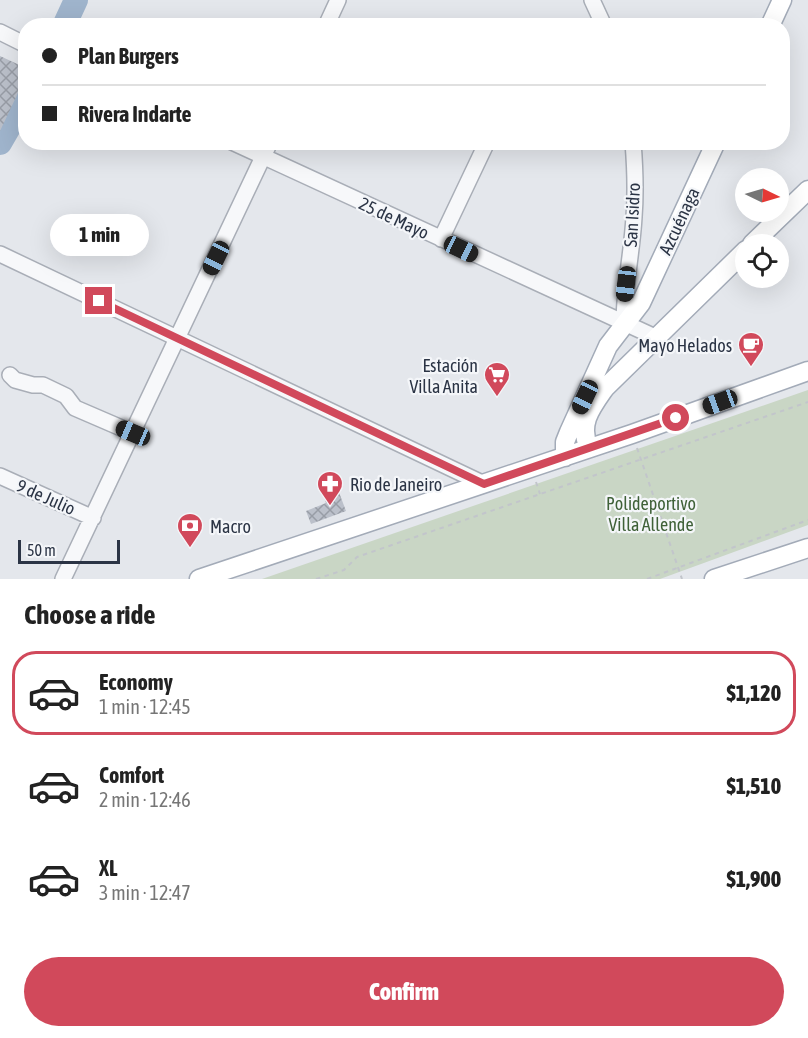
<!DOCTYPE html>
<meta charset="utf-8">
<style>
body{margin:0;font-family:"Asap Condensed",sans-serif;background:#f6f6f6;color:#222;height:100vh;display:flex;flex-direction:column;font-size:22px;white-space:nowrap}
*{box-sizing:border-box;margin:0}
p{font-size:20px;color:#767676}
.icon{flex:none;width:33px;height:33px;fill:none;stroke:currentColor;stroke-width:2;stroke-linecap:round;stroke-linejoin:round}
.map{position:relative;height:579px;overflow:hidden}
.panel{display:flex;flex-direction:column;background:#fff;flex:1}
.panel>*{flex:none}
.hud{position:absolute;left:18px;top:18px;width:772px;height:132px;border-radius:24px;box-shadow:0 6px 24px #0002;display:grid;align-content:center;height:132px;padding:0 24px;background:#fff}
.needle{width:39px;rotate:95deg}
.controls{position:absolute;left:735px;top:168px;display:grid;gap:12px}
.controls a{display:grid;place-items:center;width:54px;height:54px;border-radius:50%;background:#fff;box-shadow:0 6px 24px #0002;font-size:30px}
.scale{position:absolute;left:18px;bottom:15px;width:102px;box-sizing:border-box;padding-left:6px;border:3px solid #2b3445;border-top:0;font-size:16px;line-height:21px;white-space:nowrap;color:#2b3445;-webkit-text-stroke:4px #f4f6f9;paint-order:stroke}
.end{position:absolute;width:27px;height:27px;margin:-14px;border:8px solid #d1495b;background:#fff;box-shadow:0 0 0 3px #fff}
.from{border-radius:50%}
.bubble{position:absolute;height:42px;border-radius:21px;background:#fff;box-shadow:0 6px 24px #0002;font-size:20px;font-weight:800;line-height:42px;text-align:center}
.car{position:absolute;width:18px;height:36px;margin:-18px -9px;border-radius:8px;box-shadow:0 0 4px 2px #0007;background:linear-gradient(#222 24%,#8ab4d8 0 40%,#222 0 76%,#8ab4d8 0 86%,#222 0)}
.hud b{display:flex;align-items:center;gap:21px;height:57px;font-size:22px}
.hud b+b{border-top:2px solid #e0e0e0}
.hud i{width:15px;height:15px;background:#222}
ul{padding:0;list-style:none}
li{display:flex;align-items:center;gap:18px;height:84px;margin:0 12px 9px;padding:0 12px;border:3px solid transparent;border-radius:24px}
li div{flex:1}
li b{display:block;font-size:22px}
li em{font-style:normal;font-weight:800}
li.selected{border-color:#d1495b}
li>.icon{width:54px;height:54px;stroke-width:1.5}
h2{padding:0 24px;font-size:27px;line-height:72px}
.action{display:flex;gap:12px;margin-top:auto;padding:12px 24px}
.action a{flex:1;height:69px;border-radius:36px;background:#d1495b;color:#fff;font-size:24px;font-weight:800;line-height:69px;text-align:center}
.map>svg:first-child{display:block}
</style>
<div class="map">
<svg width="808" height="579" viewBox="0 0 808 579">
<defs>
<pattern id="building-cross-hatch" width="8" height="8" patternUnits="userSpaceOnUse" patternTransform="scale(1.5)"><rect width="8" height="8" fill="#bbc0ca"/><path d="M0 0l8 8M0 8l8-8" fill="none" stroke="#989da6"/></pattern>
</defs>
<rect width="100%" height="100%" fill="#e4e7ec"/>
<path fill="#c9d6c5" d="M808,390V525L660,579H262Z"/>
<g fill="none" stroke-linecap="round" stroke-linejoin="round">
<path stroke="#9fb4cc" stroke-width="24" d="M64,26L76,0
M0,143L26,98"/>
</g>
<path fill="url(#building-cross-hatch)" d="M0,56L26,68V76L0,131Z
M337,487L346,511L311,524L306,511L326,503L322,492Z"/>
<g fill="none" stroke-linecap="round" stroke-linejoin="round">
<defs>
<path id="minor" d="M592,0L604,26
M326,26L338,0
M0,32L26,45
M232,142L655,337
M441,239L487,142
M0,254L484,484
M624,324C624,288 632,253 634,217C636,192 635,167 633,142
M10,375L15,380L33,385H43L66,396L75,408L133,433
M0,476L93,518
M63,579L270,142"/>
<path id="major" d="M770,26L782,0
M752,244L808,190
M589,448C578,424 591,408 605,388L746,250
M565,457V442L569,432L608,346L641,303L716,142
M199,579L632,434L808,371
M714,579L808,548"/>
</defs>
<use href="#minor" stroke="#a9aeb7" stroke-width="18"/>
<use href="#major" stroke="#a3abb8" stroke-width="21"/>
<path stroke="#c2c5cb" stroke-width="2" stroke-dasharray="4.5 4.5" stroke-linecap="butt" d="M637,448L682,579
M536,482L540,494
M316,579L344,570L357,557L808,402
M647,579L808,520"/>
<use href="#minor" stroke="#f7f8fa" stroke-width="15"/>
<use href="#major" stroke="#fff" stroke-width="18"/>
</g>
<g fill="none" stroke-linecap="round" stroke-linejoin="round">
<path stroke="#d1495b" stroke-width="8" d="M99,301L484,484L676,418"/>
</g>
<defs>
<symbol id="cafe-pin" viewBox="-11 -11 22 30"><path d="M0 17L-7.5 6A9.5 9.5 0 1 1 7.5 6Z" fill="#d1495b" stroke="#f4f6f9"/><path d="M-5.5-4.5H6V0H3Q3 3.5 0 3.5H-2.5Q-5.5 3.5-5.5 0ZM3-3.2v2h1.7v-2ZM-6 4.5H4V6H-6Z" fill="#fff"/></symbol>
<symbol id="supermarket-pin" viewBox="-11 -11 22 30"><path d="M0 17L-7.5 6A9.5 9.5 0 1 1 7.5 6Z" fill="#d1495b" stroke="#f4f6f9"/><path d="M-6-5.5h2.5l.6 2H6L4.5 2H-2.5L-4.4-4H-6ZM-1.5 3.2a1.3 1.3 0 1 0 .1 0ZM3 3.2a1.3 1.3 0 1 0 .1 0Z" fill="#fff"/></symbol>
<symbol id="pharmacy-pin" viewBox="-11 -11 22 30"><path d="M0 17L-7.5 6A9.5 9.5 0 1 1 7.5 6Z" fill="#d1495b" stroke="#f4f6f9"/><path d="M-2-6h4v4h4v4h-4v4h-4v-4h-4v-4h4Z" fill="#fff"/></symbol>
<symbol id="bank-pin" viewBox="-11 -11 22 30"><path d="M0 17L-7.5 6A9.5 9.5 0 1 1 7.5 6Z" fill="#d1495b" stroke="#f4f6f9"/><path d="M-6-4H6V4H-6ZM0-2.3a2.3 2.3 0 1 0 0 4.6a2.3 2.3 0 1 0 0-4.6Z" fill="#fff"/></symbol>
</defs>
<g fill-rule="evenodd">
<use href="#cafe-pin" x="736" y="330" width="30" height="40"/>
<use href="#supermarket-pin" x="482" y="360" width="30" height="40"/>
<use href="#pharmacy-pin" x="315" y="469" width="30" height="40"/>
<use href="#bank-pin" x="175" y="511" width="30" height="40"/>
</g>
<g text-anchor="middle" dominant-baseline="central" stroke-width="4.5" stroke-linejoin="round" paint-order="stroke">
<g font-size="18" fill="#2b3445" stroke="#f4f6f9">
<text transform="translate(632 215) rotate(-87)">San Isidro</text>
<text transform="translate(394 218) rotate(25)">25 de Mayo</text>
<text transform="translate(679 221) rotate(-65)">Azcuénaga</text>
<text transform="translate(46 497) rotate(24)">9 de Julio</text>
</g>
<g font-size="18" fill="#2b3445" stroke="#f4f6f9" text-anchor="end">
<text x="732" y="345">Mayo Helados</text>
<text x="478" y="365">Estación<tspan x="478" dy="21">Villa Anita</tspan></text>
<text x="350" y="484" text-anchor="start">Rio de Janeiro</text>
<text x="210" y="526" text-anchor="start">Macro</text>
</g>
<g font-size="18" fill="#3f6138" stroke="#f4f6f9">
<text x="651" y="503">Polideportivo<tspan x="651" dy="21">Villa Allende</tspan></text>
</g>
</g>
</svg>
<div class="controls">
<a><svg class="needle" viewBox="-14 -14 28 28"><path d="M0-13l5 13h-10z" fill="#e53935"/><path d="M0 13l5-13h-10z" fill="#767676"/></svg></a>
<a><svg class="icon" aria-label="locate" viewBox="0 0 24 24"><circle cx="12" cy="12" r="6"/><path d="M12 2v4M12 18v4M2 12h4M18 12h4"/></svg></a>
</div>
<div class="scale">50 m</div>
<i class="end from" style="left:676px;top:418px"></i>
<i class="end" style="left:99px;top:301px"></i>
<div class="bubble" style="left:50px;top:214px;width:99px">1 min</div>
<i class="car" style="left:461px;top:249px;rotate:115deg"></i>
<i class="car" style="left:216px;top:258px;rotate:206deg"></i>
<i class="car" style="left:626px;top:284px;rotate:187deg"></i>
<i class="car" style="left:585px;top:397px;rotate:205deg"></i>
<i class="car" style="left:720px;top:402px;rotate:250deg"></i>
<i class="car" style="left:133px;top:433px;rotate:293deg"></i>
<div class="hud">
<b><i class="from"></i>Plan Burgers</b>
<b><i></i>Rivera Indarte</b>
</div>
</div>
<section class="panel">
<h2>Choose a ride</h2>
<ul>
<li class="selected"><svg class="icon" aria-label="car" viewBox="0 0 24 24"><path d="M5 17H2v-5l4-1 3-4h7l3 4 3 1v5h-3M9 17h6M6 11h13"/><circle cx="7" cy="17" r="2"/><circle cx="17" cy="17" r="2"/></svg><div><b>Economy</b><p>1 min · 12:45</p></div><em>$1,120</em></li>
<li><svg class="icon" aria-label="car" viewBox="0 0 24 24"><path d="M5 17H2v-5l4-1 3-4h7l3 4 3 1v5h-3M9 17h6M6 11h13"/><circle cx="7" cy="17" r="2"/><circle cx="17" cy="17" r="2"/></svg><div><b>Comfort</b><p>2 min · 12:46</p></div><em>$1,510</em></li>
<li><svg class="icon" aria-label="car" viewBox="0 0 24 24"><path d="M5 17H2v-5l4-1 3-4h7l3 4 3 1v5h-3M9 17h6M6 11h13"/><circle cx="7" cy="17" r="2"/><circle cx="17" cy="17" r="2"/></svg><div><b>XL</b><p>3 min · 12:47</p></div><em>$1,900</em></li>
</ul>
<div class="action"><a>Confirm</a></div>
</section>
